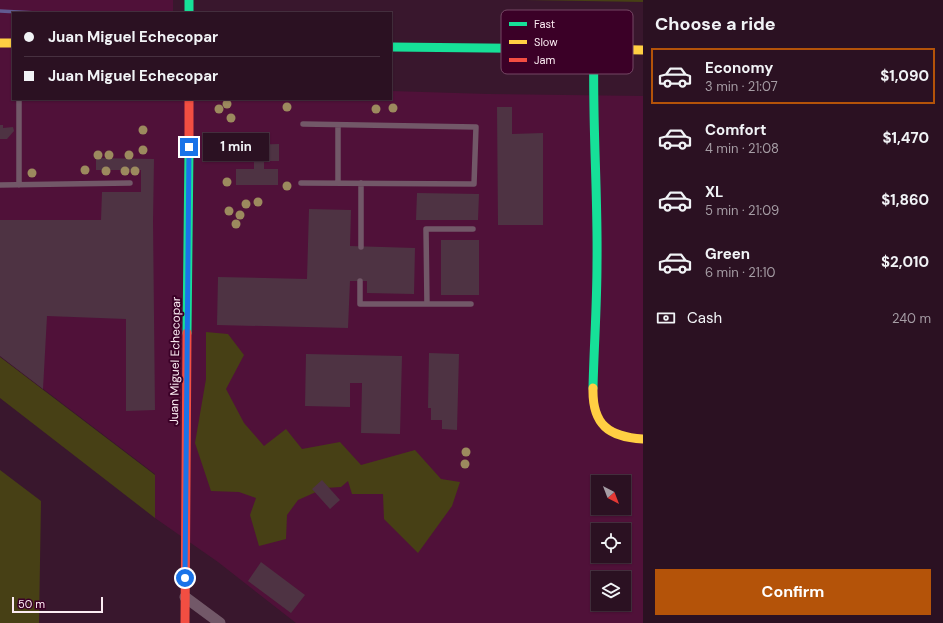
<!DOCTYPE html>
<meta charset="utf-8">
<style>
body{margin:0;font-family:"DM Sans",sans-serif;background:#331a2a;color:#f1f3f6;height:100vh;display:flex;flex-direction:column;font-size:15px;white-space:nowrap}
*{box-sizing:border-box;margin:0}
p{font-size:13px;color:#a69da5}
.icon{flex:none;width:22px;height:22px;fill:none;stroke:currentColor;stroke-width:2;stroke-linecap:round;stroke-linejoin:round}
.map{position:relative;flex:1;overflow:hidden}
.sheet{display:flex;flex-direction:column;background:#2b1122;width:300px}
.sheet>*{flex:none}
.guide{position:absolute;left:12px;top:12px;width:380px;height:88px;border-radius:0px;box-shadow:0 1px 3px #0004,0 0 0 1px #473140;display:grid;align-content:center;height:88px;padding:0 12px;background:#2b1122}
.needle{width:26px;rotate:138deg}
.tools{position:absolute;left:591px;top:475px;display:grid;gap:8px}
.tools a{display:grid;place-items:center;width:40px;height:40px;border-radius:0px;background:#2b1122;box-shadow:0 1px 3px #0004,0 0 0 1px #473140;font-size:20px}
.scale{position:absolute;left:12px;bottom:10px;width:91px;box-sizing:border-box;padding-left:4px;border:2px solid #fcecf3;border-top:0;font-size:11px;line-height:14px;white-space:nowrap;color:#fcecf3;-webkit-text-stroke:3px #3b0027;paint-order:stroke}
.end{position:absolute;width:18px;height:18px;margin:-9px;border:5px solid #1a73e8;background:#fff;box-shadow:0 0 0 2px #fff}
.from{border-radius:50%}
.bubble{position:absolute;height:28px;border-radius:0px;background:#2b1122;box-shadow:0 1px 3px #0004,0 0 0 1px #473140;font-size:13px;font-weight:700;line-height:28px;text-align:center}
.guide b{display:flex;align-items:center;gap:14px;height:38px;font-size:15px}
.guide b+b{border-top:1px solid #473140}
.guide i{width:10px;height:10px;background:#f1f3f6}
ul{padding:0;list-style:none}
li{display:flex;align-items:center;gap:12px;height:56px;margin:0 8px 6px;padding:0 4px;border:2px solid transparent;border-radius:0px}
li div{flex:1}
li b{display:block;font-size:15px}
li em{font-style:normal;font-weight:700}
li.on{border-color:#b45309}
li>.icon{width:36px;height:36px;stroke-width:1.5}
h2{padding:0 12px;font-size:18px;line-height:48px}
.pay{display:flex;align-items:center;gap:10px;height:44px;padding:0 12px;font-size:15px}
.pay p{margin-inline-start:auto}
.action{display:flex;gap:8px;margin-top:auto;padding:8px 12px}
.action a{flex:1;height:46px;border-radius:0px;background:#b45309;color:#fff;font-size:16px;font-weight:700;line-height:46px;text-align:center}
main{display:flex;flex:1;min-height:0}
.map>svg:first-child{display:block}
</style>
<main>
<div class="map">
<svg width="643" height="623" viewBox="0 0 643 623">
<rect width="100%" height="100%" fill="#39172d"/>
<path fill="#501139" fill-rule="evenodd" d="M0,0H173V13H13V99H391V91L488,94L643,96V623H296L218,562L155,518V474L0,356ZM598,482H624V508H598ZM598,530H624V556H598ZM598,578H624V604H598Z"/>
<path fill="#474015" d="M525,0H643V2Z
M206,332L228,334L244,355L226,389L244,423L264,446L286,429L302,449L340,442L361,465L415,450L441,479L460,482L452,506L418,553L384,519L383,494H352L348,481L341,487L325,488L298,500L287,515L286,539L259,546L250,515L256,498L239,492L211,491L195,443L206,379Z
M0,357L155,475V518L0,398Z
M0,470L41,501L39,623H0Z"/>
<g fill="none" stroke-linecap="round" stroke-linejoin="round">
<path stroke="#615a91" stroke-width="3.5" d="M0,11L37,13
M56,13H59"/>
</g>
<path fill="#4e3343" d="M497,107H512V134L543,133V225H498Z
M0,125H3V128L13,127L14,131L7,139H0Z
M279,144V161H264V169H278V185H236V169H254V160H239V145Z
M96,158L154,159L153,221L155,410L126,411V319L47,316L43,389L0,356V220H101L102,192H141V170H96Z
M417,193L479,194L478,220H416Z
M309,209L351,210L350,246L415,248L414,294L367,293V281H350L348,328L217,325L218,277L307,279Z
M441,240H479V295H441Z
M429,353L459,354L457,430L442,429V420H431V408H428Z
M306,354L402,356L400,434L361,433L362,383H350V407L305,406Z
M322,480L340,500L330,509L312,489Z
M261,562L305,595L291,613L248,581Z"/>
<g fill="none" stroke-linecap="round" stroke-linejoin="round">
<path stroke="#725868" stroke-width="5.5" d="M301,183L474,184L476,127L303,124
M338,183V125
M0,185L130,183
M19,185V99
M361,247V183
M360,281V304H471
M427,304L426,229H473"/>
<path stroke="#725868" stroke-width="11" d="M185,597L220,623"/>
<path stroke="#16e098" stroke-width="9" d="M189,0V13
M391,47L583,49
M187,333L189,150
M593,388C594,346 597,305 597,263C598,192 592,121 594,50"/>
<path stroke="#ffcf43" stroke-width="9" d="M0,43H13
M583,49L643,50
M593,388C592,425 609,437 643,439"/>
<path stroke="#f24e42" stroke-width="9" d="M189,150V99
M185,623L187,333"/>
</g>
<g fill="#9c8a5e">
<circle cx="227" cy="104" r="4.5"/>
<circle cx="287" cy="107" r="4.5"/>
<circle cx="393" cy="108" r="4.5"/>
<circle cx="219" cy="109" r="4.5"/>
<circle cx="376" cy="109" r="4.5"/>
<circle cx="231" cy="118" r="4.5"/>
<circle cx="143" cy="130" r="4.5"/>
<circle cx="143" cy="150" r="4.5"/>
<circle cx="228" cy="150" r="4.5"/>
<circle cx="98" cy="155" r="4.5"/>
<circle cx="109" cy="155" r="4.5"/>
<circle cx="129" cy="155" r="4.5"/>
<circle cx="85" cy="170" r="4.5"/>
<circle cx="106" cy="171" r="4.5"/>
<circle cx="125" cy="171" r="4.5"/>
<circle cx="135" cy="171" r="4.5"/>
<circle cx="32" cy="173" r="4.5"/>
<circle cx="227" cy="182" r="4.5"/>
<circle cx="287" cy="186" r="4.5"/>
<circle cx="258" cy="202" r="4.5"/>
<circle cx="246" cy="204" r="4.5"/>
<circle cx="229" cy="211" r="4.5"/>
<circle cx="240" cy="215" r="4.5"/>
<circle cx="236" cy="224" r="4.5"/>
<circle cx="466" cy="452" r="4.5"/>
<circle cx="465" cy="464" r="4.5"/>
</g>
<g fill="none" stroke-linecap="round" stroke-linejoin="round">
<path stroke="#1a73e8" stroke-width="5" d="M185,578L189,147"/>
</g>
<g text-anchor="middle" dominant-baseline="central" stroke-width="4" stroke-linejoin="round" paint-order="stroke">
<g font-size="12" fill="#fcecf3" stroke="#3b0027">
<text transform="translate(175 361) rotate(-89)">Juan Miguel Echecopar</text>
</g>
</g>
<rect x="501" y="10" width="132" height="64" rx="6" fill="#3b0027" stroke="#754764" stroke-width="1"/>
<rect x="509" y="22" width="18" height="4" fill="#16e098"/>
<rect x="509" y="40" width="18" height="4" fill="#ffcf43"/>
<rect x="509" y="58" width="18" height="4" fill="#f24e42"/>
<g font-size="11" fill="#fcecf3">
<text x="534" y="28">Fast</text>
<text x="534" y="46">Slow</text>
<text x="534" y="64">Jam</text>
</g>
</svg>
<div class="tools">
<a><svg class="needle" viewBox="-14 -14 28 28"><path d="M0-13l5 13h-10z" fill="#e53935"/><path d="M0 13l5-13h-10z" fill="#a69da5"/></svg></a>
<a><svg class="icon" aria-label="locate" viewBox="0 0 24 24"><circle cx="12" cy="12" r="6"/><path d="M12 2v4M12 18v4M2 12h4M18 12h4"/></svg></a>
<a><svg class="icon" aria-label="layers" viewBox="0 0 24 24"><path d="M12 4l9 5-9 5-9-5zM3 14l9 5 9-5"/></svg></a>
</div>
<div class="scale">50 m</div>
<i class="end from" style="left:185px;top:578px"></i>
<i class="end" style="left:189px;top:147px"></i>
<div class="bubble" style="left:203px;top:133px;width:66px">1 min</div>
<div class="guide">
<b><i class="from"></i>Juan Miguel Echecopar</b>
<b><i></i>Juan Miguel Echecopar</b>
</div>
</div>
<section class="sheet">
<h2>Choose a ride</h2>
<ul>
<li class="on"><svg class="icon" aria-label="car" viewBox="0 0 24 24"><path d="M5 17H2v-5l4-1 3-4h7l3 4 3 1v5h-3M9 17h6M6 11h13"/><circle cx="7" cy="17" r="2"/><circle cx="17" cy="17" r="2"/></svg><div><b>Economy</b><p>3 min · 21:07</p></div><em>$1,090</em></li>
<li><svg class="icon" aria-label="car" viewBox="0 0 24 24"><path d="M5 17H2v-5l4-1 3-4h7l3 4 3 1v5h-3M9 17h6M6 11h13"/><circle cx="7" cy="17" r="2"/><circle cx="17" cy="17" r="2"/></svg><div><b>Comfort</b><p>4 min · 21:08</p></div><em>$1,470</em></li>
<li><svg class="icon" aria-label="car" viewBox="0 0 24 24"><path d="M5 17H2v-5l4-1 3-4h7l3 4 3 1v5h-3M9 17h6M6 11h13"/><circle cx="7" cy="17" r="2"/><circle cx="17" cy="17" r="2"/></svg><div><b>XL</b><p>5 min · 21:09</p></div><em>$1,860</em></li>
<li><svg class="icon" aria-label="car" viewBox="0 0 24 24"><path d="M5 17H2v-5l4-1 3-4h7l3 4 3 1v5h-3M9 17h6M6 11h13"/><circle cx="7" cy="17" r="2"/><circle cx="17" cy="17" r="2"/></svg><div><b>Green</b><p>6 min · 21:10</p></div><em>$2,010</em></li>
</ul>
<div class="pay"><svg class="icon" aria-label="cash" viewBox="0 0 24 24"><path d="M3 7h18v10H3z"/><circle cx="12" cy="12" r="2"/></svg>Cash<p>240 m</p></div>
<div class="action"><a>Confirm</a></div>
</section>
</main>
